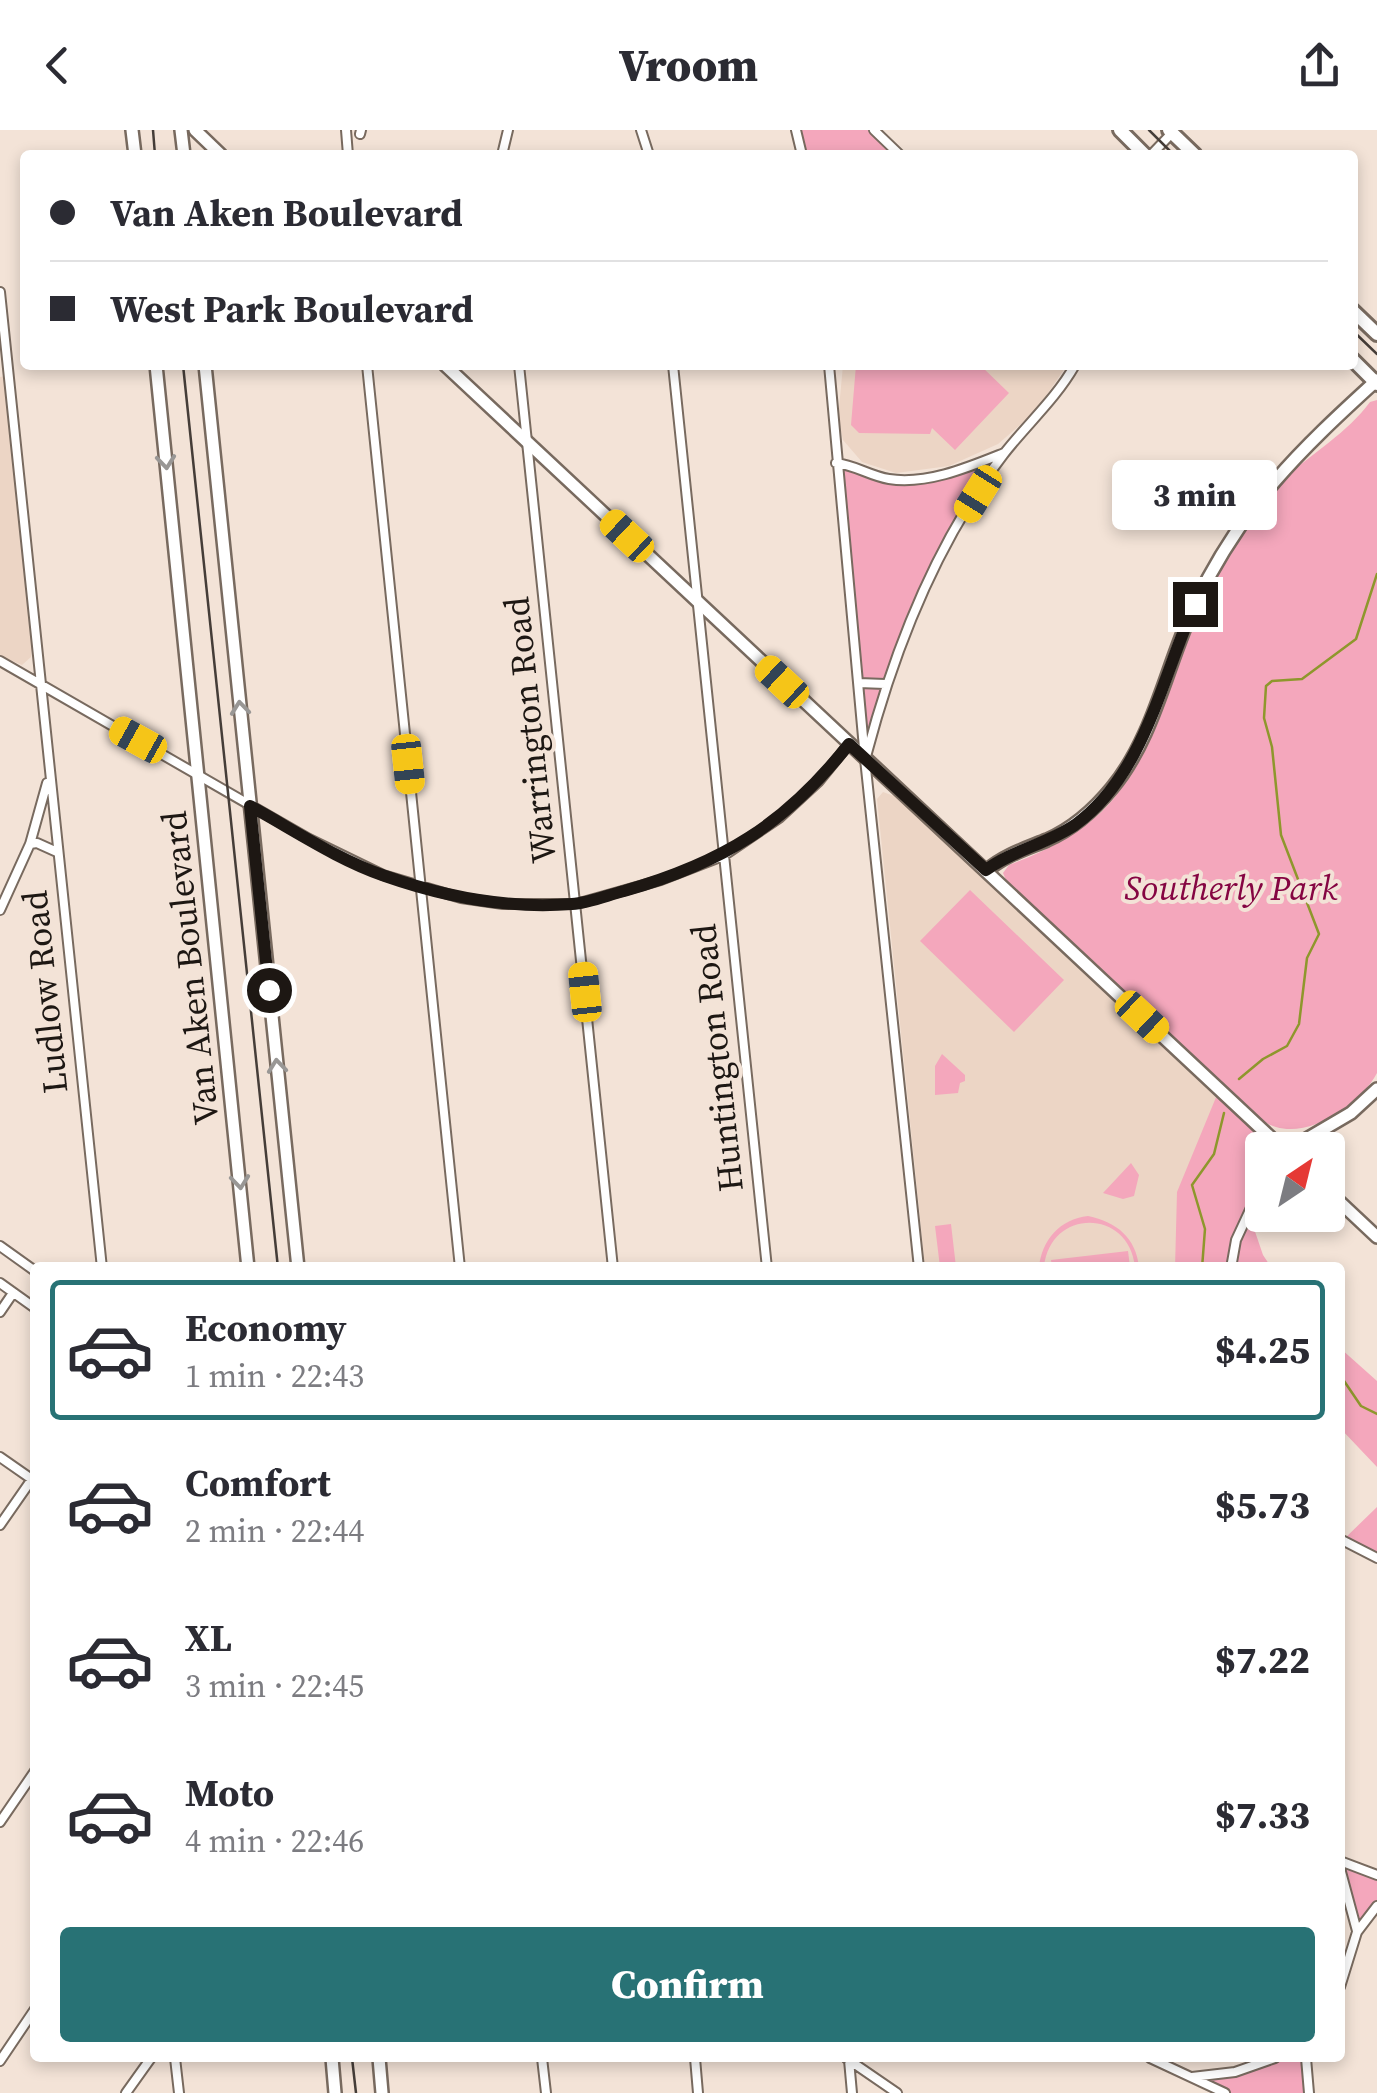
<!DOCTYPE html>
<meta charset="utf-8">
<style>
body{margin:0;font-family:"Source Serif 4",serif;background:#f7f7f7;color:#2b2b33;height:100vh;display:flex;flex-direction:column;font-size:38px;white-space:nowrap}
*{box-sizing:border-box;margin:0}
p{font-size:32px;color:#7c7c81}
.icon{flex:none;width:55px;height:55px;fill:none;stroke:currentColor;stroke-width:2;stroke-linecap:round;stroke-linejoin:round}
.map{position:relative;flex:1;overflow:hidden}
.details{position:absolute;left:30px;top:1132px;width:1315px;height:800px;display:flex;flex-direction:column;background:#fff;border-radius:10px;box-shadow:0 5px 15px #0003}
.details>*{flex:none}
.banner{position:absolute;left:20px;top:20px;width:1338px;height:220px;border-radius:10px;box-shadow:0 5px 15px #0003;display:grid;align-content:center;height:220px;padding:0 30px;background:#fff}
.needle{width:65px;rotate:35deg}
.buttons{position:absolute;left:1245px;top:1002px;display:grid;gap:20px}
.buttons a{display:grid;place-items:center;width:100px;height:100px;border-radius:10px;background:#fff;box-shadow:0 5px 15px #0003;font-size:50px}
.end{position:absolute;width:45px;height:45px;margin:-22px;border:12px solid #1d1713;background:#fff;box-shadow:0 0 0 5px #fff}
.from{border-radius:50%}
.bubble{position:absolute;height:70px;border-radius:10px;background:#fff;box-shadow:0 5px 15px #0003;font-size:32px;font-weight:800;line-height:70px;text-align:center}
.car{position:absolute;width:30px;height:60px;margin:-30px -15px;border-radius:12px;box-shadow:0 0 8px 2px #0007;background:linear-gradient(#f5c518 24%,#345 0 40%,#f5c518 0 76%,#345 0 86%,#f5c518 0)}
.banner b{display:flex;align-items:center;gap:35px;height:95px;font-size:38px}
.banner b+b{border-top:2px solid #e1e1e2}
.banner i{width:25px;height:25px;background:#2b2b33}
ul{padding:18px 0 0;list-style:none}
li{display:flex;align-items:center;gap:30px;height:140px;margin:0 20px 15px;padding:0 10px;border:5px solid transparent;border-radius:10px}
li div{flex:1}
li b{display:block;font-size:38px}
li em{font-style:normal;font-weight:800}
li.selected{border-color:#287275}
li>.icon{width:90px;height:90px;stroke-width:1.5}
.action{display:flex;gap:20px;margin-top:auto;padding:20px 30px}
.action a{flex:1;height:115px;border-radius:10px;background:#287275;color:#fff;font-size:40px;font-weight:800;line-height:115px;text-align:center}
header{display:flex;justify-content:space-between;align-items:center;height:130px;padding:0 30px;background:#fff;font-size:45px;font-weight:800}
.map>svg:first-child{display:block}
</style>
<header><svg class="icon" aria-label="back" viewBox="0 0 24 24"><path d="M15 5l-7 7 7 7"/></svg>Vroom<svg class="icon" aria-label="share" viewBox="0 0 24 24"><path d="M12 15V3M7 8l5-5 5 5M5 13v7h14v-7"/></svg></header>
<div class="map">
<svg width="1377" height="1963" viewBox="0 0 1377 1963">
<rect width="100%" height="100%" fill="#f3e3d7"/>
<path fill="#ecd5c5" d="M843,235H1067L1035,282L998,314L949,336L896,343L862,332L843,310L838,289Z
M5,246L32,516L31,527L22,535L0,526V247Z
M883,662L897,667L1268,1015L1262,1020L1223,1137H925L877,669Z"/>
<path fill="#f4a7bc" d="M796,0H874L900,25H802Z
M856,235H980L1009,263L955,320L932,298L930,304L859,303L851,295Z
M1377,270V943C1361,973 1312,1008 1276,997C1265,994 1257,986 1249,979L1006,750L1003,743L1009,735C1131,689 1137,637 1179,526C1196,481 1220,436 1247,397C1258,381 1270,360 1284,348C1312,324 1348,302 1370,272Z
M1004,323L957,397L908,491L865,629L836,333C910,357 932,346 1004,323Z
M970,760L1064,850L1014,902L920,811Z
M942,924L965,945V951L960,953L958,963L935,965V936Z
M1219,960L1284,1020H1262V1054L1248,1081L1263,1125L1271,1137L1175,1138L1177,1062Z
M1131,1033L1139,1045L1134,1066L1123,1069L1103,1063Z
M1088,1086C1117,1092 1136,1108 1139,1137H1135C1129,1078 1050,1078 1044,1137H1039C1042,1110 1060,1089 1088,1086Z
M951,1094L956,1137H940L935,1096Z
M1128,1121L1130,1137H1052L1051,1130Z
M1340,1218L1377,1251V1337L1340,1298Z
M1377,1377V1428L1342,1411Z
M1340,1731L1377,1745V1776L1357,1802Z
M1275,1928H1306L1309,1963H1225L1192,1947L1235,1942Z"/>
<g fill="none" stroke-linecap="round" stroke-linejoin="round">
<path stroke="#8e972c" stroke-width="2.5" d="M1239,949L1263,929L1287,916L1299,894L1307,828L1319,804L1281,705L1272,617L1264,588L1266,556L1272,551L1302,549L1356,509L1377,444
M1202,1138L1205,1099L1192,1055L1214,1024L1224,983
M1340,1245L1361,1276L1377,1284"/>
<defs>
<path id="street" d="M346,0L348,25
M641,0L649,25
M796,0L802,25
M874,0L900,25
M360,4L361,0
M502,25L508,0
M1151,25L1172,3
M0,162L102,1138
M367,235L460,1138
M519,235L613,1138
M673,235L767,1138
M829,235L865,629L919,1138
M836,333C855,335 870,346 889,349C927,355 969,337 1004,323
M0,531L309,709L383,745L461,768L503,774H576L661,750L723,726L779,688L819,651L849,614
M859,553L885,554
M867,623C895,517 936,413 1003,325C1027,294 1055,270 1075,235
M30,714L37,713L57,722
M0,780L30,714L47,653
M0,1116L35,1141
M1231,1138L1236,1110L1262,1054
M0,1153L35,1178
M0,1182L13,1163
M0,1327L33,1350
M0,1395L32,1349
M1340,1409L1377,1428
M0,1692L35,1641
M1340,1731L1377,1745
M1340,1738L1357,1801
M1340,1857L1357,1802L1377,1776
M175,1928L179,1963
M542,1928L546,1963
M695,1928L698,1963
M846,1928L897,1963
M1150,1928L1225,1963
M1306,1928L1309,1963
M849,1930L852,1963
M0,1931L35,1879
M1192,1947L1235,1942L1275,1928
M126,1963L151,1928"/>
<path id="secondary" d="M132,0L135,25
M181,0L184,25
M195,0L221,25
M156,235L248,1138
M205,235L298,1138
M445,235L1284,1020
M986,741C1005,725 1025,719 1047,710C1072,699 1094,680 1112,658C1155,606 1167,532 1196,472C1243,375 1299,321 1377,250
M1288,1020L1351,983L1377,959
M1328,1061L1377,1107
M332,1928L335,1963
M379,1928L382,1963"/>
<path id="primary" d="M1120,0L1145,25
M1169,0L1195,25
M1352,180L1377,204
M1352,229L1377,254"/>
</defs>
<use href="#street" stroke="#786a5f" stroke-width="12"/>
<use href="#secondary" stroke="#786a5f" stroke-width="16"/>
<use href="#primary" stroke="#786a5f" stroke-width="18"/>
<use href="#street" stroke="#fff" stroke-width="8"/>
<use href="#secondary" stroke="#fff" stroke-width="11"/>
<use href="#primary" stroke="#fff" stroke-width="12"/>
<path stroke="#453d38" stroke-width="2.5" d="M153,0L155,25
M1149,0L1174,25
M1352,200L1377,224
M183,235L278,1138
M352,1928L356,1963"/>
</g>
<defs><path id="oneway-chevron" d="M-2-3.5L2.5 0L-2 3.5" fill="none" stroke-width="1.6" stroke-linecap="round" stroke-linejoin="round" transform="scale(2.5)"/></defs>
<g stroke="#999795">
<use href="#oneway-chevron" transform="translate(166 332) rotate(84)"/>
<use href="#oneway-chevron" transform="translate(240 578) rotate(-96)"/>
<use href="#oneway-chevron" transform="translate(277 936) rotate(-96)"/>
<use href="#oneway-chevron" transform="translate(240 1052) rotate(84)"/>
</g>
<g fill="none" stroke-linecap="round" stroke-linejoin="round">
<path stroke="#1d1713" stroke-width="12" d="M269,860L250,676C294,700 338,730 385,746C445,767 509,779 572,774C589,773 608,765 624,761C722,733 785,695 849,614L986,740C1013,720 1047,714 1075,695C1145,644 1161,549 1195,474"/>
</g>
<g text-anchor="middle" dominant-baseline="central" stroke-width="8" stroke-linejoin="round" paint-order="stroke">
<g font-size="35" fill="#1d1713" stroke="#f3e3d7">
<text transform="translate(530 600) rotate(-96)">Warrington Road</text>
<text transform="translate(190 838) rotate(-96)">Van Aken Boulevard</text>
<text transform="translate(45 862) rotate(-96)">Ludlow Road</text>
<text transform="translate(717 928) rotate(-96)">Huntington Road</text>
</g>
<g font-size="35" font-style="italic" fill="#850542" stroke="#f3e3d7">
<text x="1231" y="758">Southerly Park</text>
</g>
</g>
</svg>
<div class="buttons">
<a><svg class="needle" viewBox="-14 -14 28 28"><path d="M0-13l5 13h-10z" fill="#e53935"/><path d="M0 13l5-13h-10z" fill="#7c7c81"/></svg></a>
</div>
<i class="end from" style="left:269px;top:860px"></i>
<i class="end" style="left:1195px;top:474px"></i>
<div class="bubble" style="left:1112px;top:330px;width:165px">3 min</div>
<i class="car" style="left:978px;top:364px;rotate:212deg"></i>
<i class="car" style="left:627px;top:406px;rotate:313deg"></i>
<i class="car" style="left:782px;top:552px;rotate:313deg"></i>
<i class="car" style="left:138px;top:610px;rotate:299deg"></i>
<i class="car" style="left:408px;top:634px;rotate:174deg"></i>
<i class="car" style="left:585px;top:862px;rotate:354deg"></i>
<i class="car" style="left:1142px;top:887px;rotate:133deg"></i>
<div class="banner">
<b><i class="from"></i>Van Aken Boulevard</b>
<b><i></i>West Park Boulevard</b>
</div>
<section class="details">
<ul>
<li class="selected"><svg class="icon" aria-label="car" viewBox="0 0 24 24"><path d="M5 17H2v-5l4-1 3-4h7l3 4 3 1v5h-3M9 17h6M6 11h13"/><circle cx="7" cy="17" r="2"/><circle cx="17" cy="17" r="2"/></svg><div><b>Economy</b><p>1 min · 22:43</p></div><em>$4.25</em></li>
<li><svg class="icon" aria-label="car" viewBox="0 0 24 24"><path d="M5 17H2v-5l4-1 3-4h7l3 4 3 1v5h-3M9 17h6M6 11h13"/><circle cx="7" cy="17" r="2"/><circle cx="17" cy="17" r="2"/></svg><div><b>Comfort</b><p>2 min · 22:44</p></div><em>$5.73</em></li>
<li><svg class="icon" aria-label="car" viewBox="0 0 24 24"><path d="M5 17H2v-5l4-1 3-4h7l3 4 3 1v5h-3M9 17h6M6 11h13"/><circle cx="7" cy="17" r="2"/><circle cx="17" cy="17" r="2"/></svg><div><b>XL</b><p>3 min · 22:45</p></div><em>$7.22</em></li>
<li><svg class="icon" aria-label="car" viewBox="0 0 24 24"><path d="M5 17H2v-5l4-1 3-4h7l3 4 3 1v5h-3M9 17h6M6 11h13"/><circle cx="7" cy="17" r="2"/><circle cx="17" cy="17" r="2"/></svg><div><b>Moto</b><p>4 min · 22:46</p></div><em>$7.33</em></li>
</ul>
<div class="action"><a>Confirm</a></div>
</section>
</div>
